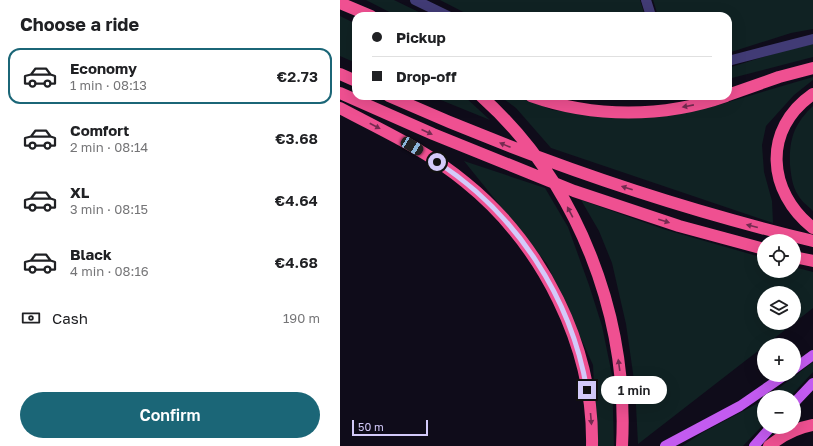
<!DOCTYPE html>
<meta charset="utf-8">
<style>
body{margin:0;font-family:"Golos Text",sans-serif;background:#f6f6f6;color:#202124;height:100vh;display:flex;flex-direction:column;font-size:15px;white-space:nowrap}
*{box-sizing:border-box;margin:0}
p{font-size:13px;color:#757577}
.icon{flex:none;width:22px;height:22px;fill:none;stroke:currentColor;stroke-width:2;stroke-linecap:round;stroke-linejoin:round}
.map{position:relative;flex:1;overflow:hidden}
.side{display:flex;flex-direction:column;background:#fff;width:340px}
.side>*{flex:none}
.hud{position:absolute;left:12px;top:12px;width:380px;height:88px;border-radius:12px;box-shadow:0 4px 16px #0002;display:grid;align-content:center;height:88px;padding:0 20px;background:#fff}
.fabs{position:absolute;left:417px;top:234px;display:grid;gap:8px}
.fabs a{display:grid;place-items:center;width:44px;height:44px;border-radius:50%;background:#fff;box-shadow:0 4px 16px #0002;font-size:20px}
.scale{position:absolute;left:12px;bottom:10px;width:76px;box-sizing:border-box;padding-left:4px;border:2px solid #d3cafa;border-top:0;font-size:11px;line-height:14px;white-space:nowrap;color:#d3cafa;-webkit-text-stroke:3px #0f0c1a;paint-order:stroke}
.end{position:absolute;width:18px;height:18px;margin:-9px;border:5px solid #d3cafa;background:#111;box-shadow:0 0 0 2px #111}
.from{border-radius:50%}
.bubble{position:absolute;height:28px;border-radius:14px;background:#fff;box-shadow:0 4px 16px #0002;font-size:13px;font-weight:600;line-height:28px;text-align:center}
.car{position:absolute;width:12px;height:24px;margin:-12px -6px;border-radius:5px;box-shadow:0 0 3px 1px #0007;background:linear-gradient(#222 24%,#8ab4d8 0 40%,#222 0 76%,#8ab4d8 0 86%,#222 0)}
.hud b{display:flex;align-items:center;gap:14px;height:38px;font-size:15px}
.hud b+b{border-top:1px solid #e0e0e0}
.hud i{width:10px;height:10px;background:#202124}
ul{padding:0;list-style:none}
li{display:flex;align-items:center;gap:12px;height:56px;margin:0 8px 6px;padding:0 12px;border:2px solid transparent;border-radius:12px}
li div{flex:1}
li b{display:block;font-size:15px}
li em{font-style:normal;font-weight:600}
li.current{border-color:#1b6677}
li>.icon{width:36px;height:36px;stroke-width:1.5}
h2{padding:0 20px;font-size:18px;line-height:48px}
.pay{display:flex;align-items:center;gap:10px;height:44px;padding:0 20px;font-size:15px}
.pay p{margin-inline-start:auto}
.action{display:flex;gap:8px;margin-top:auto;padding:8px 20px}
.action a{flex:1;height:46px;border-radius:24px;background:#1b6677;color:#fff;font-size:16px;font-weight:600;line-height:46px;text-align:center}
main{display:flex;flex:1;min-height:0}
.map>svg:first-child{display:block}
</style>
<main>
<section class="side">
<h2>Choose a ride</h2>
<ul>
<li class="current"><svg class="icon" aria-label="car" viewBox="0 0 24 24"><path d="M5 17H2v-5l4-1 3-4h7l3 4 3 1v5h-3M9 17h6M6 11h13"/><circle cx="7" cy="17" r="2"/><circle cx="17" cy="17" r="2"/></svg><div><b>Economy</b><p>1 min · 08:13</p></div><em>€2.73</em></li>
<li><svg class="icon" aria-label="car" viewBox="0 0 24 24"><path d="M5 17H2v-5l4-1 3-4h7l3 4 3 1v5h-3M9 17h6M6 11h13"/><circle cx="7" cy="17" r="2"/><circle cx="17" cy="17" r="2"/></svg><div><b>Comfort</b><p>2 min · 08:14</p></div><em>€3.68</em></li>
<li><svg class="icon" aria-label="car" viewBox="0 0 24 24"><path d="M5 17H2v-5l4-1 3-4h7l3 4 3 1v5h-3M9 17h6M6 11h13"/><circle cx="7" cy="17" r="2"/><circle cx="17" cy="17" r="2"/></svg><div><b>XL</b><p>3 min · 08:15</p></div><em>€4.64</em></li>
<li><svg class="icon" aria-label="car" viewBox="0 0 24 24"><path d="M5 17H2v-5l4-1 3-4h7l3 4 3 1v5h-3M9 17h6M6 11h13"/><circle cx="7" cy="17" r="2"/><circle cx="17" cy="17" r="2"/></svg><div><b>Black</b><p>4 min · 08:16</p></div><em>€4.68</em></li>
</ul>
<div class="pay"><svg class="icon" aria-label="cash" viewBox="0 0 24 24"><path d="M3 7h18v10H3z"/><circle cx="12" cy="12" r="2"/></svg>Cash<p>190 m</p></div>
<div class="action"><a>Confirm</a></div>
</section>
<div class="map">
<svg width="473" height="446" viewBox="0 0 473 446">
<rect width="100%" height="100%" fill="#0f0c1a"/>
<path fill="#102223" d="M26,0H54L87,16H57Z
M100,0H300L305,16H131Z
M313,0H473V29L451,33L388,53V16H318Z
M0,16L16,24V63L0,56Z
M473,44V57L388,79V68L443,51Z
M473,77V80L454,95L426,126L422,145L424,172L432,201L433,223L211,148L176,108L160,96H180L212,110L298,118L375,106Z
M91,96H124L150,120Z
M246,96H331L323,98L266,99Z
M473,106V211C468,206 461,201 458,195C452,186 451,174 450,165C449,139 454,124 473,106Z
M124,161L205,188L228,227L249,285L262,326L272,375L274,446H257L253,365L207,264Z
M241,200L323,229L424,258V271H454V267L473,272V308L454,323V293H424V323H454L298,444L295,387L286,324L272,263L259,231Z
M473,362V372L450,397H427Z
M424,400V424L403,446H342L362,433Z"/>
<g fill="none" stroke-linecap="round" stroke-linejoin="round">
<path stroke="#413b75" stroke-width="10" d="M75,0L108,16
M306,0L311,16
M388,61L473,39"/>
<path stroke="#c35bf0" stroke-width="10" d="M454,369L473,355
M454,403L473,383
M325,446L400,406L445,375
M414,446L431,427"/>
<path stroke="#ef5091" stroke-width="12" d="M0,3L31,16
M0,74L16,81
M0,93L93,134L234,191L339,226L424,249
M473,94C422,129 427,192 473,228
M388,95L439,77L473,68
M49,96C186,157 327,206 473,241
M141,96C238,183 289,316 282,446
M191,96C253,118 324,118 386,96
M0,108C43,131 88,151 125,182C202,244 254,346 252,446
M454,257L473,261
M429,446C443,435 456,428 473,425"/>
</g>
<defs><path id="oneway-solid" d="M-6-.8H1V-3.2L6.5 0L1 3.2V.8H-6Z"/></defs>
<g fill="#742b50">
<use href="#oneway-solid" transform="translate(348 106) rotate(169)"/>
<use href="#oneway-solid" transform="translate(35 126) rotate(28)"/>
<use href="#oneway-solid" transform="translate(87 132) rotate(24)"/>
<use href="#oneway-solid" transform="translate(165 145) rotate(-158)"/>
<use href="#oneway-solid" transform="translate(287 188) rotate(-162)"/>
<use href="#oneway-solid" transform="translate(230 212) rotate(-118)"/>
<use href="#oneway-solid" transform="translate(324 221) rotate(17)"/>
<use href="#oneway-solid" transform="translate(412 226) rotate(-166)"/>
<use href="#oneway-solid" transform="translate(279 365) rotate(-98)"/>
<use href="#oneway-solid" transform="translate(251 419) rotate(85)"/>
</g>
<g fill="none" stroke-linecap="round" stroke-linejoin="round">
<path stroke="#d3cafa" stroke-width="5" d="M97,162C176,213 231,297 247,390"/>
</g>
</svg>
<div class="fabs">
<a><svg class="icon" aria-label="locate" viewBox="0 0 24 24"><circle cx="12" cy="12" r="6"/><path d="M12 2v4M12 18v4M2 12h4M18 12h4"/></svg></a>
<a><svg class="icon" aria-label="layers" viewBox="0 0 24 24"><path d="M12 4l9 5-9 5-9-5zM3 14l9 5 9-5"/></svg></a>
<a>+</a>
<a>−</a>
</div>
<div class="scale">50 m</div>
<i class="end from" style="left:97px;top:162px"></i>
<i class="end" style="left:247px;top:390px"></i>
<div class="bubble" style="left:261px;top:376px;width:66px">1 min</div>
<i class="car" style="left:72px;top:146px;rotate:121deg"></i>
<div class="hud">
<b><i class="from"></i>Pickup</b>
<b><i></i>Drop-off</b>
</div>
</div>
</main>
